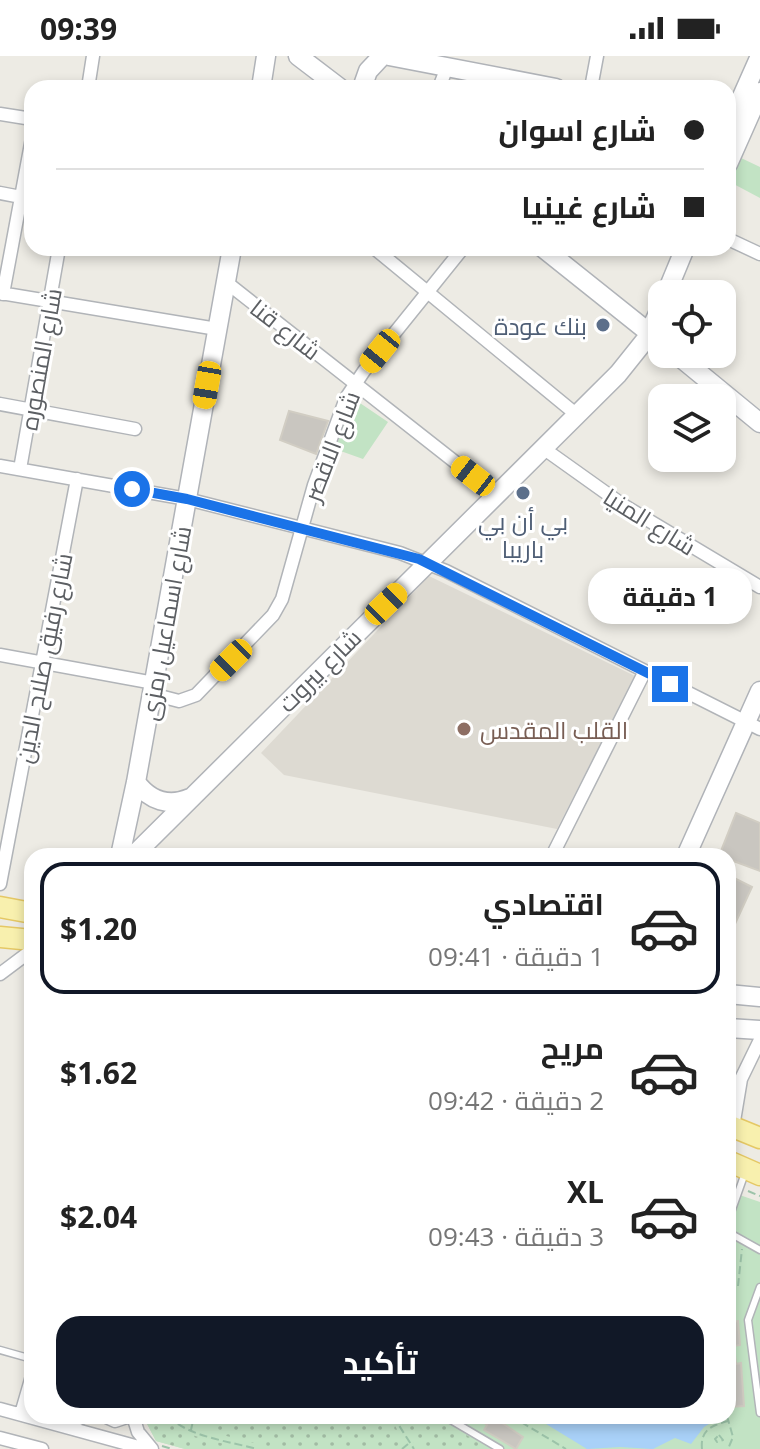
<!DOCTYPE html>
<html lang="ar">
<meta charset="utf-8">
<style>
body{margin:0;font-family:"Open Sans",Cairo,sans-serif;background:#f6f6f6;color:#222;direction:rtl;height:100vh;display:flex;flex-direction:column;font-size:30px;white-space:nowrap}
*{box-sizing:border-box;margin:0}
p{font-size:26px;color:#767676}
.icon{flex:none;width:44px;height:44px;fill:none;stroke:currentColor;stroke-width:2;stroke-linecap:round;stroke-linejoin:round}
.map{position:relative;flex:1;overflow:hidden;direction:ltr}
.sheet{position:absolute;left:24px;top:792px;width:712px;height:576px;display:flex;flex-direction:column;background:#fff;border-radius:24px;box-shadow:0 4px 12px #0003;direction:rtl}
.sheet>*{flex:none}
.hud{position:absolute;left:24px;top:24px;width:712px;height:176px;border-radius:24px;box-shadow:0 4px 12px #0003;direction:rtl;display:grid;align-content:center;height:176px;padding:0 32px;background:#fff}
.controls{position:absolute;left:648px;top:224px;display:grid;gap:16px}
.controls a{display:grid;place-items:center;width:88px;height:88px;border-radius:16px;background:#fff;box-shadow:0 4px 12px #0003;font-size:40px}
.end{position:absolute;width:36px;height:36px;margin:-18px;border:10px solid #1a73e8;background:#fff;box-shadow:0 0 0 4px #fff}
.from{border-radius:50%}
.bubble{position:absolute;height:56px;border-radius:24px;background:#fff;box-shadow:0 4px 12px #0003;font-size:26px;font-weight:700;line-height:56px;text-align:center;direction:rtl}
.car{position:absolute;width:24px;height:48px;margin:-24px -12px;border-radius:10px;box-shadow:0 0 6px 2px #0007;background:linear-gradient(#f5c518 24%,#345 0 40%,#f5c518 0 76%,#345 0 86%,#f5c518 0)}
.hud b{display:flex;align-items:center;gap:28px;height:76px;font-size:30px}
.hud b+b{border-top:2px solid #e0e0e0}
.hud i{width:20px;height:20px;background:#222}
ul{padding:14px 0 0;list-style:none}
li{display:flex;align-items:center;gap:24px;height:132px;margin:0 16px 12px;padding:0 16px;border:4px solid transparent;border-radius:24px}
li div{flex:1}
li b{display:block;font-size:30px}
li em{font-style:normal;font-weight:700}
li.current{border-color:#111827}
li>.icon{width:72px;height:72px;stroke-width:1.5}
.cta{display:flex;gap:16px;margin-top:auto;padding:16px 32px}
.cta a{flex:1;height:92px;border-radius:24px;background:#111827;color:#fff;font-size:32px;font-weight:700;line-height:92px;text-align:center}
.status{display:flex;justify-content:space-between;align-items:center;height:56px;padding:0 40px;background:#fff;direction:ltr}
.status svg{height:22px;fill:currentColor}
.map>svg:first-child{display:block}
</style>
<div class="status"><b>09:39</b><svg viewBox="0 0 49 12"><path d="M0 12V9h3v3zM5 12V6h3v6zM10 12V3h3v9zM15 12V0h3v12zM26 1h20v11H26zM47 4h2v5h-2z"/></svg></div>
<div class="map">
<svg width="760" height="1393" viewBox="0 0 760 1393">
<defs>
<pattern id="garden-dots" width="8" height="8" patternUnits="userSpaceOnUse" patternTransform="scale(2)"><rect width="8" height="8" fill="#c2e3c4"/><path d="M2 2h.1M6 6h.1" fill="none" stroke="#a1bba3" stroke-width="1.8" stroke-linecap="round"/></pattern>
</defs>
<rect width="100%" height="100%" fill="#edebe4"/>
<path fill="#dddad2" d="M429,520L635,620L557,773L284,719L261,697Z"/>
<path fill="#c2e3c4" d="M739,101L760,111V142L728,125Z
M354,343L388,366L363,403L335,393Z
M728,1135L760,1146V1393H185L156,1385L143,1360H728Z"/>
<path fill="url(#garden-dots)" d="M143,1360H165C177,1381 224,1387 247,1393H185L156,1385Z
M211,1360H390L404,1387L397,1393H278L207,1375Z
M396,1360H434L490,1393H418Z"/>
<path fill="#a9d1f8" d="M533,1360H722L704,1371L691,1388L675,1382L653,1393L620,1391L587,1393Z"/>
<path fill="#c9c6c0" stroke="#d1cdc3" stroke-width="2" d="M289,355L328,365L316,398L280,384Z
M736,757L760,767V815L728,803V800H719Z
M728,819L752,831L735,868L728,865Z
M738,1265L740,1289L734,1290L736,1308L741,1307L744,1350L730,1351L728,1266Z
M487,1360H492L523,1381L516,1393L484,1374L487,1369L483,1366Z"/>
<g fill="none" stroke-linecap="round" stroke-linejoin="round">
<defs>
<path id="lane" d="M728,1165L745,1117
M728,1176L760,1194
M760,1231L748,1264L760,1357
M0,1294L32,1303
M444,1360L500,1393"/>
<path id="street" d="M88,32L93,0
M439,32L447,11
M591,32L597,0
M0,58L32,63
M0,137L21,141
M728,183L760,198
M374,192L577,359
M226,226L497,439
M0,237L217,273
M3,238L32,82
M0,348L135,373
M543,392L623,449L760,531
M0,410L187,443L400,497L446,515L760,673
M20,413L59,192
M0,599L154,627
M152,638L179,645L196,639L273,559L282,543L314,429L346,342L364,315L463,192
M552,800L645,615
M0,828L77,423
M0,918L32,894
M733,1071L741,1023L760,984
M0,1353L146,1393
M21,1358L32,1320
M104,1360L115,1365L130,1360
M133,1360L138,1376L152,1393
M64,1370L85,1360
M0,1382L42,1393"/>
<path id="secondary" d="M298,0L340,32
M389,0L556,32
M261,32L266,0
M362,32L368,15L382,0
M728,64L736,54L760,0
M728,108L760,36
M543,192L662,287
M666,238L685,192
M676,298L760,367
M136,726C150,745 169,751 190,742
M120,800L136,726L232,192
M133,800L618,318L646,283L662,249
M686,800L760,635
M728,938L760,941
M728,972L760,974"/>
<path id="primary" d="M0,851L32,857
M0,881L32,884
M728,1069L760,1082
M728,1105L760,1119"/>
</defs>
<use href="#lane" stroke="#b1b4b8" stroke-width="9"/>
<use href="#street" stroke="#b1b4b8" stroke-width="15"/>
<use href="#secondary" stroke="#b0b3b8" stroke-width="21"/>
<use href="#primary" stroke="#e5c865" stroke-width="23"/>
<path stroke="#9cc3a9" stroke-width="2" stroke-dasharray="8 4" stroke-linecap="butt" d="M748,1135L760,1140
M738,1230L742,1193
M728,1249L731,1245
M169,1360C185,1380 232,1386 257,1393
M393,1360L414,1393
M511,1360L566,1393
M727,1360L733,1381L728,1393
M191,1374L194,1360
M719,1379L723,1384L717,1386L715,1383Z
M162,1390L172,1393
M402,1393L408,1388
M702,1393C700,1374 712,1369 728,1365"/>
<use href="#lane" stroke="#fff" stroke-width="6"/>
<use href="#street" stroke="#fff" stroke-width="12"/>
<use href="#secondary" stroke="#fff" stroke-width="18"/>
<use href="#primary" stroke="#f8f0ae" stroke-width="20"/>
</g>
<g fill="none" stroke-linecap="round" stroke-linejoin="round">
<path stroke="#1a73e8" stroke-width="10" d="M132,433L187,443L419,503L670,628"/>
</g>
<g fill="#5c6f8a" stroke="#fff" stroke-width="3">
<circle cx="603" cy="269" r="8"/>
<circle cx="523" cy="437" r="8"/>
</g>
<circle fill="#8d6e63" stroke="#fff" stroke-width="3" cx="464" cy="673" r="8"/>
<g text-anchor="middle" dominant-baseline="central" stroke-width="6" stroke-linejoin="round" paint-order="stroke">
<g font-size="24" fill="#4e5e75" stroke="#fff" text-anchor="end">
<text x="587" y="269">بنك عودة</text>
<text x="523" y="464" text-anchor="middle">بي أن بي<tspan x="523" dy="28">باريبا</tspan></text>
</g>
<g font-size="24" fill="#5c5f63" stroke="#fff">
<text transform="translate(286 273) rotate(38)">شارع قنا</text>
<text transform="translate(40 303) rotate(-80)">شارع المنصوره</text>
<text transform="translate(331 390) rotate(-69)">شارع الاقصر</text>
<text transform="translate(650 465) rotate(32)">شارع المنيا</text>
<text transform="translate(165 567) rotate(-80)">شارع اسماعيل رمزى</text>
<text transform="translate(43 602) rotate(-79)">شارع رفيق صلاح الدين</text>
<text transform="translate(319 614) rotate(-45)">شارع بيروت</text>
</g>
<g font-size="24" fill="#785e54" stroke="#fff" text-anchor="start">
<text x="480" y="673">القلب المقدس</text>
</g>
</g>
</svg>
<div class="controls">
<a><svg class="icon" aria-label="locate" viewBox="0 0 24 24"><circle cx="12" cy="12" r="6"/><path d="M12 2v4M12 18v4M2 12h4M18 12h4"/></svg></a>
<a><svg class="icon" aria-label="layers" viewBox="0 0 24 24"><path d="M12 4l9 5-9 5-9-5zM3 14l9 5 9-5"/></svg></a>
</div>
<i class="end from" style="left:132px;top:433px"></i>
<i class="end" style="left:670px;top:628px"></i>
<div class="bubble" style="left:588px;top:512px;width:164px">1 دقيقة</div>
<i class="car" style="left:380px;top:295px;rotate:219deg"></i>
<i class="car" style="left:207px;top:329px;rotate:190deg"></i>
<i class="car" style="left:473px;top:420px;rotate:308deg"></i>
<i class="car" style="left:386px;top:548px;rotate:46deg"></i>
<i class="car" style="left:231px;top:604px;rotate:225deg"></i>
<div class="hud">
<b><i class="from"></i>شارع اسوان</b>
<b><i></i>شارع غينيا</b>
</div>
<section class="sheet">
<ul>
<li class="current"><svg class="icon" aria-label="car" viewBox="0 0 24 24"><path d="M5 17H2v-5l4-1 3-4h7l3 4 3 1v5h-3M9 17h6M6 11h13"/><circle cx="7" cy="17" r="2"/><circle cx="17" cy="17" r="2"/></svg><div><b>اقتصادي</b><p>1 دقيقة · 09:41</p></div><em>$1.20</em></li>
<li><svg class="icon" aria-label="car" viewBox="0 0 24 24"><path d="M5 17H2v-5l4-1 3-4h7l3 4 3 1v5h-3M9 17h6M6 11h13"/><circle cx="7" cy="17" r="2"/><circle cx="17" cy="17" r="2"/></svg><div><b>مريح</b><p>2 دقيقة · 09:42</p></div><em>$1.62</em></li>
<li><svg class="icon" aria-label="car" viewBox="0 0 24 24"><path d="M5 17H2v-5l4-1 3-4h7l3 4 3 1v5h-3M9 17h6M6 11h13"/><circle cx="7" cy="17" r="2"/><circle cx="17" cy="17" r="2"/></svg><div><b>XL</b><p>3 دقيقة · 09:43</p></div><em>$2.04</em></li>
</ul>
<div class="cta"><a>تأكيد</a></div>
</section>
</div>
